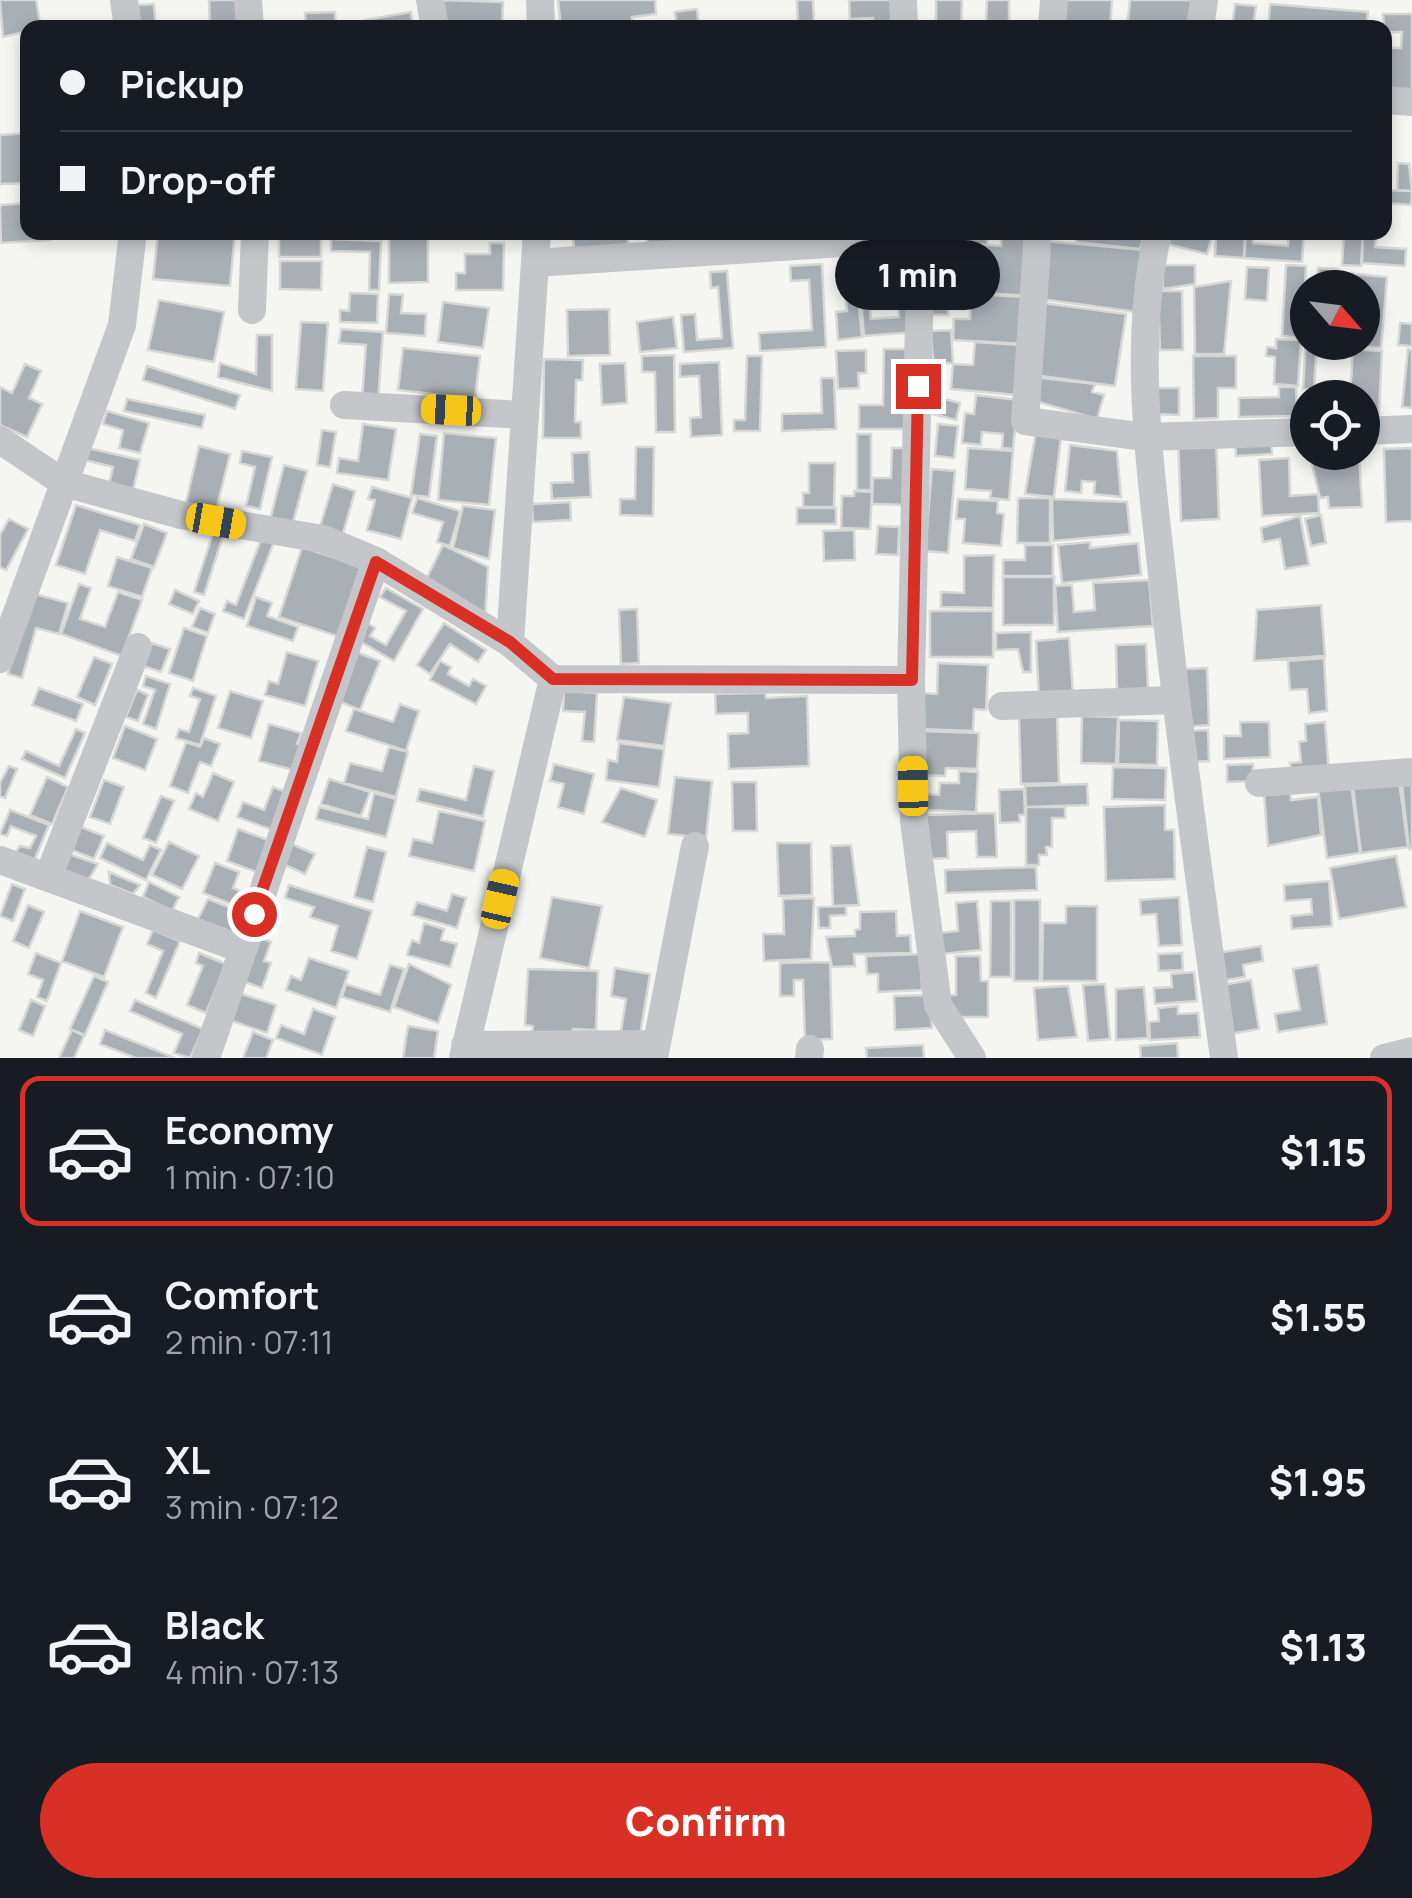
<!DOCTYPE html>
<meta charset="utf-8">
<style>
body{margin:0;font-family:Manrope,sans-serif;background:#20242c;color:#f1f3f6;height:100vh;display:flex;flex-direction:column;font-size:38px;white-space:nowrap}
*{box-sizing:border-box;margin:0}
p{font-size:32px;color:#9ea1a6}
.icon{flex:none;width:55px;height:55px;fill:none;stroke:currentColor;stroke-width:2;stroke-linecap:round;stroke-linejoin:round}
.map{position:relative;height:1058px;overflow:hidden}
.sheet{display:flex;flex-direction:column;background:#171b24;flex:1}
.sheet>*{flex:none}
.guide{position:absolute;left:20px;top:20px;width:1372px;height:220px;border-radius:20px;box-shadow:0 5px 15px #0003;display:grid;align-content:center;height:220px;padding:0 40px;background:#171b24}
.needle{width:65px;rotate:118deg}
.fabs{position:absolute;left:1290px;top:270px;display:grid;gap:20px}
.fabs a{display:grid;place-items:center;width:90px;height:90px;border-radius:50%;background:#171b24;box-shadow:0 5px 15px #0003;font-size:50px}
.end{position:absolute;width:45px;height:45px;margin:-22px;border:12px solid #d93025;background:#fff;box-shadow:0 0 0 5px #fff}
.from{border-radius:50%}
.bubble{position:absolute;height:70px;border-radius:35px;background:#171b24;box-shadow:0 5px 15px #0003;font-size:32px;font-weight:800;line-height:70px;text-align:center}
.car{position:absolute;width:30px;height:60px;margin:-30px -15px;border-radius:12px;box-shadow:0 0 8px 2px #0007;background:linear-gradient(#f5c518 24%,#345 0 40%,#f5c518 0 76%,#345 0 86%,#f5c518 0)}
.guide b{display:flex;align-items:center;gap:35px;height:95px;font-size:38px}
.guide b+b{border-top:2px solid #363941}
.guide i{width:25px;height:25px;background:#f1f3f6}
ul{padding:18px 0 0;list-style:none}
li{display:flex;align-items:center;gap:30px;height:150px;margin:0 20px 15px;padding:0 20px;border:5px solid transparent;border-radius:20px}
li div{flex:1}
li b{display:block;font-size:38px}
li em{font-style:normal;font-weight:800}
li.on{border-color:#d93025}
li>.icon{width:90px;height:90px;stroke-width:1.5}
.action{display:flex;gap:20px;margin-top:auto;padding:20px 40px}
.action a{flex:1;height:115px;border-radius:60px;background:#d93025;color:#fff;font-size:40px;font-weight:800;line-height:115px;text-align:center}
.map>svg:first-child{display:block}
</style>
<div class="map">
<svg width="1412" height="1058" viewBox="0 0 1412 1058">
<rect width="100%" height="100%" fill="#f5f5f2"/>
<path fill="#a8afb5" stroke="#d7d7d5" stroke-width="2.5" d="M0,0H36L41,28L3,37Z
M209,0H237L239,28H210Z
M442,0L503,2L502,28H440Z
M558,0H655L656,14L632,17L633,28H561Z
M797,0H813L814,28H798Z
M849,0H894L895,28H873V18L850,19Z
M936,0H962L961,28L936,27Z
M987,0H1009V28H986Z
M1061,0H1112L1110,28L1059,25Z
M1130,0H1197L1194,28H1127Z
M154,4L156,28H139L138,5Z
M1235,4L1256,6L1253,28H1232Z
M1270,4L1368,12L1366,28H1268Z
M697,9L699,28H677L675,12Z
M335,12L336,28H306L305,13Z
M411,12L413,28H366L365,20Z
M1383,14H1412V98L1385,97V48H1401L1402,32H1385Z
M28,133V183L0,184V135Z
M1398,163L1409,164L1412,191L1397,190Z
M1385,190L1412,191L1411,205L1385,203Z
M28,203V232H50V240L1,243L0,205Z
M158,232H235L230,286L153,279Z
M279,232H321V257H279Z
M573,232H628V247L574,248Z
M647,232H711V242L647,244Z
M955,232H988L987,245L954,242Z
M1001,232H1033L1029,296L949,291V276H966L968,244L1001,246Z
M1078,232H1145L1140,249L1076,242Z
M1165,232H1213L1207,254L1163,243Z
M1232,232H1245L1244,258L1215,256L1216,236L1232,237Z
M1289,232H1304L1302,262L1244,258L1246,237H1253V243L1288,246Z
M1344,232H1363L1361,266L1342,265Z
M389,235H428V282L389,283Z
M1363,235L1376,236L1375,247L1406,249L1405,266L1362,263Z
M331,239L381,241L379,290H369L370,252L331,251Z
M1045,241L1144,250L1137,312L1040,299Z
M490,243H504L503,290H456V273H465V254H490Z
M910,250L916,332L864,336L861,301L869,300L871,319L899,317L895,273L884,274L882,252Z
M854,260L862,337L838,340L836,312L847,311L842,261Z
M280,261H322L321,290L280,289Z
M931,263H947L948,315H932Z
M822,264L826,347L760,351L759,333L812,330L809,280L791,281L790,266Z
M1162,265H1195V284L1163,289Z
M1286,265L1306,266L1302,338L1282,336Z
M1247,267L1269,268L1267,301L1245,299Z
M1318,268L1338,269L1337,288H1317Z
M727,271L733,348L684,352L681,315L695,314L697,340L722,338L718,287L711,288L710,272Z
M1346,273L1387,277L1381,348L1340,345L1362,342V288H1345Z
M1231,281L1224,354H1195L1194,287Z
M1158,291H1182L1183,350H1160Z
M350,293L378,294L377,323L340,322V310L349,311Z
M389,294L403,295L401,313L426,314L425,336L386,333Z
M971,294L1030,297L1027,344L953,340L954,319H970Z
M159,300L224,312L214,362L148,350Z
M443,302L489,308L483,348L438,342Z
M1043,303L1126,314L1115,386L1034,375Z
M609,309L610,355L568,356L567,310Z
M673,317L677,348L640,352L637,322Z
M301,322L328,323L323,391L296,389Z
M1400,323L1412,324V346L1398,345Z
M341,329L383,332L378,401L362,400L366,345L339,343Z
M951,330L953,363L933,364L931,331Z
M257,335H272V391L218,377L220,363L256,374Z
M1306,337L1308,342H1338V357L1316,356L1314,390L1303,389Z
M1276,339L1301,340L1298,386L1274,384L1275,357L1266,356L1267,347L1276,348Z
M975,342L1022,345L1018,395L951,389L953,364L973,365Z
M403,348L480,356L475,399L398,390Z
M884,349H915L913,429H859V405H883Z
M1353,349L1382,351L1379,414L1362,413V398H1350Z
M1408,349L1412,350V408L1402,407Z
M866,350V373H858L859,388L838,389L836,351Z
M674,355L675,432H656L655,372H642V356Z
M747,356H762L760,431H734V420H745Z
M1193,356H1236V388H1218V418L1194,419Z
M544,359L583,360L582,380H576L575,422H581V438H543Z
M719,362L722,435L691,437L690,418L701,417L699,376L680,377V364Z
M625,363L627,403L602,405L600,364Z
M25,364L41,371L29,398L42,404L27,437L0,425V387L12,393Z
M147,366L240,395L235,409L143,380Z
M1033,377L1095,384L1092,392L1104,395L1097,419L1028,399Z
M821,378H834L836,429L782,431V414L822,413Z
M1279,387H1296L1297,416L1239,417V398L1279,397Z
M1157,388H1179V415L1157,414Z
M976,395L1018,400L1013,449L1002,448L1003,434L982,432L981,445L962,443L965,413L974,414Z
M937,397L960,403L956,420L933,414Z
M127,399L205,415L202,428L124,411Z
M107,411L149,423L140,453L119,448L123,430L103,424Z
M363,424L396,429L388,480L337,473L339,458L358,461Z
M938,424L958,426L954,458L935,456Z
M1037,426L1062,428L1054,497L1025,494Z
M322,430L336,432L330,467L317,465Z
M444,433L496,438L489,505L438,500Z
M420,434L437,436L429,497L411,495Z
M857,434H871V490H857Z
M1271,435L1272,454L1236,456L1235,437Z
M1216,436L1219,519L1181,521L1178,437Z
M1070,445L1117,451L1121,497L1094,494L1095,482L1082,481L1081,493L1065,491Z
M199,446L230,454L216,511L186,503Z
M636,447H654L653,516L620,515V499H635Z
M88,448L140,460L132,495L108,489L113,467L85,460Z
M892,448H904L910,505L872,504L873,478H891Z
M968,448L1013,451L1009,500L990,498L991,491L965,489Z
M1412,448V521L1386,522L1384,449Z
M242,451L272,457L260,509L246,506L255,467L240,463Z
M589,452L591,497L552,499L551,483L573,482L572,453Z
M1309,452H1359L1362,507L1329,508L1328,497L1320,498Z
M1289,458L1290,496L1318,494L1319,513L1262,516L1259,460Z
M809,463H835L834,507H803V493H809Z
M284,465L307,471L292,526L270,520Z
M932,469L955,471L948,553L925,551Z
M333,484L355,491L342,537L319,530Z
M372,487L412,498L401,539L367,530L375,500L368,499Z
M854,491L872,492L870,529L841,528L842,496H854Z
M417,498L460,511L450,546L437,542L443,522L412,513Z
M1018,498H1050V543H1017Z
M958,499L998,501L997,513L1004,514L1001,546L963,543L965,519H956Z
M1052,499L1127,502L1130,534L1053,541Z
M570,502L571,520L533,522L532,504Z
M76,505L140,525L135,541L100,530L85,574L56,565Z
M463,506L495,510L489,559L453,548Z
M797,508H836V524H797Z
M1321,515L1326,543L1311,546L1305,519Z
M1300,516L1309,565L1285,569L1280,539L1263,542L1261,528Z
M9,519L28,529L6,570L0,567V535Z
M144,524L167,533L154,567L131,559Z
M878,526L899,527L898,555L876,554Z
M214,530L224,533L204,595L194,592Z
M854,530L855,560L824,561L823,531Z
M262,537L274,542L244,619L223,611L227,601L236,605Z
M1090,542V548L1138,543L1141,575L1062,583L1058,545Z
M443,545L488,567L485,620L423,586Z
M1025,545H1053V576H1003V560H1025Z
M302,547L363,567L340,637L279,617Z
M994,555L993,608L941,607V592L964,593V556Z
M117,557L152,568L142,597L108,586Z
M1003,577H1054V625H1003Z
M1149,580L1153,626L1058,632L1055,586L1072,585L1074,612L1095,610L1093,583Z
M79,584L91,588L80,619L105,627L118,592L142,600L122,656L61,634Z
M386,588L423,609L394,661L356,639L366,622L375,628L370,636L386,645L406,611L380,597Z
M175,590L199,601L193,614L169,604Z
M31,593L68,603L59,634L36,628L22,678L8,674Z
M256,597L272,603L267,616L298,627L293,641L247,626Z
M1321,605L1325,656L1254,661L1257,610Z
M200,608L215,614L208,633L192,627Z
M637,609L639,663L621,664L619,610Z
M930,611H993V657H930Z
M444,623L486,650L478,662L450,644L430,674L417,665Z
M184,628L207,636L193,681L169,673Z
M1031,632V672H1023L1018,649L996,650V633Z
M1069,638L1073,695L1039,698L1036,641Z
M152,643L170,649L161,672L143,666Z
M1146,644L1148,691L1117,692L1116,645Z
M287,652L318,661L305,706L265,695L269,681L278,684Z
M356,652L380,661L360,710L336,700Z
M94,657L112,664L95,705L77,697Z
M1324,658L1327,711L1309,713L1307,689L1290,690L1288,661Z
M440,661L451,667L448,674L469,686L473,679L486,686L476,704L430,680Z
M938,663L988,665L986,710L974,709L973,731L920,729L921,693L937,694Z
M1207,668L1209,725L1185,727L1183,669Z
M146,676L170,684L156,729L143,724L155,690L143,686Z
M39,688L83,704L76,721L32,705Z
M193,688L216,696L200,745L176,738L179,729L189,732L200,699L190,696Z
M137,690L148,695L138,721L126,717Z
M230,691L263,701L251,738L218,728Z
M564,691L597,693L594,742L582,741L585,712L563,711Z
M765,693L766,698L807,696L809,766L729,769L728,734L748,733V713L716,714L715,694Z
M624,697L671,703L664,746L617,740Z
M400,704L419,711L406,751L346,731L354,709L393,722Z
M1057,716L1059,783L1021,784L1019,717Z
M1082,716L1118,717L1116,764L1081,763Z
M1119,720L1158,721L1157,765L1118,764Z
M1240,722H1269L1270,757L1224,759V736H1241Z
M1325,722L1329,774L1292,777L1290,763L1301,762L1299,742L1306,741L1305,724Z
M269,724L301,733L297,744L304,746L297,771L259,761Z
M125,726L157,739L145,770L113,758Z
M76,729L85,733L65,778L22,759L26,751L59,766Z
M1208,730L1209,761L1187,762L1186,731Z
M920,731L979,733L977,769L946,768L945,776L918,775Z
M204,738L220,744L211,766L200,762L188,793L170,786L186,742L200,747Z
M619,743L664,749L659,787L606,780L608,760L617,762Z
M389,747L408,752L396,797L344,783L350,763L382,771Z
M554,764L594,774L584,814L558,807L564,784L550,781Z
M1253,764V781L1227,782V765Z
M9,766L17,769L5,798L0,796V783Z
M474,766L494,771L483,817L417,801L420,789L466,800Z
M1113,767L1166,768L1165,800L1112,799Z
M959,771L978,772L976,812L922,810L923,794L939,795L940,783H959Z
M213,773L234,782L218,821L189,809L196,793L203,797Z
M47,777L68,787L52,824L30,815Z
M675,777L712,781L706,838L668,834Z
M329,779L370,792L361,816L321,804Z
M104,780L124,787L110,824L90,817Z
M1399,781L1408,847L1361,853L1353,787Z
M732,782H756L757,831H733Z
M1087,784L1088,805L1026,807L1025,786Z
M1351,784L1360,853L1327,858L1318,788Z
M1402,785H1412V848L1409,849Z
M273,787L289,793L275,831L237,817L243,802L264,810Z
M621,788L657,800L645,837L602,822Z
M1024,789L1025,815H1019L1020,822L1000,823L999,790Z
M1290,792L1291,800L1318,797L1321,835L1268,846L1264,794Z
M374,793L396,799L386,837L316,819L319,807L368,819Z
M161,796L174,801L156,843L143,838Z
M1165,805V830H1174L1175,879L1106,881L1104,807Z
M1026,807H1065V818H1052V847H1046L1047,855H1039V865H1026Z
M10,810L49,825L34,861L13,856L20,846L30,848L36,836L11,826L7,836L0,834Z
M439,811L485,821L474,871L409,856L413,839L432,843Z
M995,813L997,857H977L976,831L947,832L948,858L927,859L926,815Z
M81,827L104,836L94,859L72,850Z
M238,829L271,841L259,873L227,861Z
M169,842L199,856L182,889L152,875Z
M107,843L143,860L150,845L161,850L146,880L100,858Z
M289,843L315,854L305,874L281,863Z
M777,843H811L812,895L779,896Z
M851,845L859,905L833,906L831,846Z
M367,847L386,852L373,902L354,897Z
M63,852L98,864L89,879L59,871Z
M1396,856L1406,907L1339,919L1330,868Z
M215,863L239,872L233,888L252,896L247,910L203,893Z
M1036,867L1037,890L946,893L945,870Z
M109,872L140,885L133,894L110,885Z
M1329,881L1332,926L1292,929L1291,916L1312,914L1311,899L1285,901L1284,885Z
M149,882L179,897L172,911L143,897Z
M12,884L25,889L13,921L0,916Z
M289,885L372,911L357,959L331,951L338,926L310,917L314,907L285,898Z
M452,894L466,898L457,928L412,915L417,902L447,911Z
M552,897L602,906L589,968L540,958Z
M1179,897L1182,945L1159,946L1156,914L1141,915L1140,900Z
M814,898L811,959L764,961L763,934H784L783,899Z
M208,899L244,913L234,935L198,919Z
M1014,900H1040V981H1014Z
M977,901L981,950L942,954L939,933L958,931L956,903Z
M991,901H1011V977H990Z
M28,905L44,912L29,948L13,941Z
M846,906V915L830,916V928H819L818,907Z
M1066,906H1097V981H1042L1043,923H1066Z
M80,911L123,927L104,977L62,961Z
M896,911L897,936L910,935L911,953L854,954L855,966L832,967L826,937L855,936V930L860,929V912Z
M424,923L444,929L441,940L457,944L450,967L407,955L412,940L419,943Z
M153,930L180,941L156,998L146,993L163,951L147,944Z
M258,937L271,942L264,961L271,963L262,988L242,981Z
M1261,946L1263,961L1243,965L1245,977L1221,981L1217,953Z
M36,953L61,963L47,1001L37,997L43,980L28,974Z
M199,953L226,964L206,1013L187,1005L203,966L196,963Z
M1182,953L1183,970L1159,971L1158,954Z
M921,954L922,990L878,992V974H867L866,956Z
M956,956H980L981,981H988V1017H949V995H956Z
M309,958L349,971L336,1008L286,990L291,976L301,980Z
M830,962L832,1039L805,1040L803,980H794V996H780V963Z
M409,964L451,985L438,1023L394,1007Z
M390,965L404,969L390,1012L342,997L346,984L380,995Z
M1318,965L1327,1024L1278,1032L1275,1014L1300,1010L1293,969Z
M615,968L650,974L640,1035L621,1032L626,999L611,996Z
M528,969L598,971L596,1030L573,1029L572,1040L532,1039L533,1026L525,1025Z
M1194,972L1197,1001L1155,1004L1154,988L1172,987L1171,974Z
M94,976L108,982L85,1035L70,1029Z
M1251,980L1259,1029L1230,1034L1222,985Z
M1105,984L1110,1039L1088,1041L1083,985Z
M1068,986L1077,1037L1038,1040L1034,988Z
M1144,987L1148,1038L1116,1040V989Z
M238,993L276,1005L267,1033L229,1020Z
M931,995L932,1028L895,1030L894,996Z
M31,1000L45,1006L33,1036L19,1030Z
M135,1000L203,1029L190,1058L174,1053L182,1034L130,1011Z
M1178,1006V1014L1198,1013L1200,1037L1150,1040L1149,1022L1159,1021L1158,1008Z
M313,1009L335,1017L322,1055L276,1038L281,1025L304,1034Z
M408,1026L438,1031L434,1058H403Z
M72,1030L84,1036L74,1058H59Z
M105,1030L175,1058H136L100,1044Z
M253,1032L273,1040L266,1058H243Z
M1177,1043L1178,1058H1141L1140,1046Z
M923,1045L924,1058H867L866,1048Z"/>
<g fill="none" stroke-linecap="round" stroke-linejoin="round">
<path stroke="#c4c6ca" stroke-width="28" d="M124,0L128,28
M248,0L250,28
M430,0L435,28
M540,0L541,28
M903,0L904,28
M1052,28L1054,0
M1200,28L1204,0
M1385,100L1412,102
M921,232L911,680L914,821L938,1005L972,1058
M1038,232L1025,421L1145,437L1308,432
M1158,232C1132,344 1150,462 1162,574C1179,736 1202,897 1224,1058
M535,263L921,238
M252,310L255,232
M344,405L522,415
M1362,431L1412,429
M0,440L64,483L181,515L323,539L376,561L510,643
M0,659L122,325L133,232
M553,679L911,680
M1002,706L1175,700
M1259,783L1412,772
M0,860L242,949
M49,875L138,647
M465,1045L656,1044
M206,1058L376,561
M463,1058L553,679L510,643L537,232
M654,1058L695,846
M809,1058L810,1049
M1384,1058L1412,1051"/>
</g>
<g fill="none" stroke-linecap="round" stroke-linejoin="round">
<path stroke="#d93025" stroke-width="12" d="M254,914L376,562L510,642L553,679L912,680L918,386"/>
</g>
</svg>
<div class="fabs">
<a><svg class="needle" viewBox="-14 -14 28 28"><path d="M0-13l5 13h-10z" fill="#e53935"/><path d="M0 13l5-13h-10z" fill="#9ea1a6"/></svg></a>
<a><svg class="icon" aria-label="locate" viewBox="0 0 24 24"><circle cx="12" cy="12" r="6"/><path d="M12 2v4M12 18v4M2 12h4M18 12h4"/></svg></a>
</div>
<i class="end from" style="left:254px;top:914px"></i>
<i class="end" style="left:918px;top:386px"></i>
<div class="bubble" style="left:835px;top:240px;width:165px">1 min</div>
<i class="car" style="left:451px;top:410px;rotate:273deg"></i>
<i class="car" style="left:216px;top:521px;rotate:100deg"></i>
<i class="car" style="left:913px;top:786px;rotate:359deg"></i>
<i class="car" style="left:500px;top:899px;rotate:13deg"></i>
<div class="guide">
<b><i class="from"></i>Pickup</b>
<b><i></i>Drop-off</b>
</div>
</div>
<section class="sheet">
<ul>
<li class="on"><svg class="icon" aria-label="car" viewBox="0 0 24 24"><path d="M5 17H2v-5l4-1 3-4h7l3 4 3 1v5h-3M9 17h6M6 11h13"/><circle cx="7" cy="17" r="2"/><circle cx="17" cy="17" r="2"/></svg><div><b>Economy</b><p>1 min · 07:10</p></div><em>$1.15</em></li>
<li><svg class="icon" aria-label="car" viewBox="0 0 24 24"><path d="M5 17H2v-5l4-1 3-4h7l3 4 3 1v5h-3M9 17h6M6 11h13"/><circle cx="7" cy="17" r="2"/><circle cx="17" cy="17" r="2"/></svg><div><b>Comfort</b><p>2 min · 07:11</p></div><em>$1.55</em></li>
<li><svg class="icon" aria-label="car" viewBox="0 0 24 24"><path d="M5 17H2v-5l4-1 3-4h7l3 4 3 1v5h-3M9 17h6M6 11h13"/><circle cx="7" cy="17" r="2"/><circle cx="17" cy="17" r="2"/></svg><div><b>XL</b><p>3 min · 07:12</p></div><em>$1.95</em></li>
<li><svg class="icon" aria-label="car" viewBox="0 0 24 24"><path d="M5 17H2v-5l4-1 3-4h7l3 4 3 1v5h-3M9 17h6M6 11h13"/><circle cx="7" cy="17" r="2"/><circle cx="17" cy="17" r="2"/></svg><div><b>Black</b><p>4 min · 07:13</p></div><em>$1.13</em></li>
</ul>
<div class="action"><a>Confirm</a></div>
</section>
